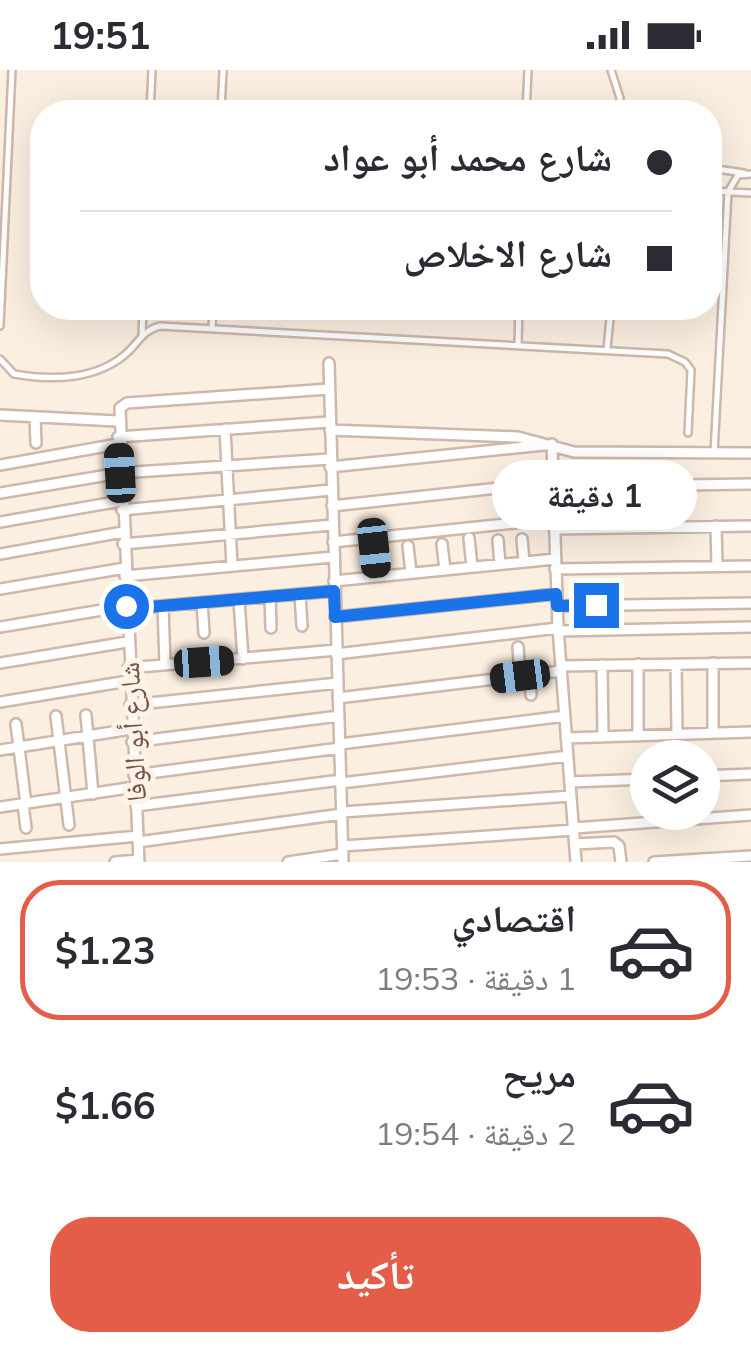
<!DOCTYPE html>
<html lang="ar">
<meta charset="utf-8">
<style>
body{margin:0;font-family:Mulish,"Noto Naskh Arabic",sans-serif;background:#f7f7f7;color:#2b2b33;direction:rtl;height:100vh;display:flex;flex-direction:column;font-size:38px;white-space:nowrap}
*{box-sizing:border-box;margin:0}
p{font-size:32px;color:#7c7c81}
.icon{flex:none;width:55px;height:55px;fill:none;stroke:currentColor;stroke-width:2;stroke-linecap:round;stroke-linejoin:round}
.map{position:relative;height:792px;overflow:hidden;direction:ltr}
.details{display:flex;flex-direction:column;background:#fff;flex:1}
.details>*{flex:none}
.banner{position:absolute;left:30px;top:30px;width:692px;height:220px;border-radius:40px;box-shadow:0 10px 40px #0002;direction:rtl;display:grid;align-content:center;height:220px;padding:0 50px;background:#fff}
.buttons{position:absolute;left:630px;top:670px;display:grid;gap:20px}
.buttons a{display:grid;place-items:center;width:90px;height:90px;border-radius:50%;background:#fff;box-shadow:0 10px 40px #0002;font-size:50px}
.end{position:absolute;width:45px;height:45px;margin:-22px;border:12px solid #1a73e8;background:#fff;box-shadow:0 0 0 5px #fff}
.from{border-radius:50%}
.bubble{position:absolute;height:70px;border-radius:35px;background:#fff;box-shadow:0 10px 40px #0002;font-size:32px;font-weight:700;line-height:70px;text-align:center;direction:rtl}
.car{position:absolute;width:30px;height:60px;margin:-30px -15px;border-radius:12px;box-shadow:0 0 8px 2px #0007;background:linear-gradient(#222 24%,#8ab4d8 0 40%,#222 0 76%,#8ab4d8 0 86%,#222 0)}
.banner b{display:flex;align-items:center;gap:35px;height:95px;font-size:38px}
.banner b+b{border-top:2px solid #e1e1e2}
.banner i{width:25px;height:25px;background:#2b2b33}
ul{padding:18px 0 0;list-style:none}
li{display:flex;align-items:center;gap:30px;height:140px;margin:0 20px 15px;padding:0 30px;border:5px solid transparent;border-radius:40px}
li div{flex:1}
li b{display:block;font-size:38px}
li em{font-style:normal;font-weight:700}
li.current{border-color:#e35d48}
li>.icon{width:90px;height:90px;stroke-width:1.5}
.cta{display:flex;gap:20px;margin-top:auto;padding:20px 50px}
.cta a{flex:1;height:115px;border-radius:40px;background:#e35d48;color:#fff;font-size:40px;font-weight:700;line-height:115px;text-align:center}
.status{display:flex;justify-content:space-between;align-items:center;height:70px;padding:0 50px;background:#fff;direction:ltr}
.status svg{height:28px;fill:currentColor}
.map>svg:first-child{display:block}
</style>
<div class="status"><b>19:51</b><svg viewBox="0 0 49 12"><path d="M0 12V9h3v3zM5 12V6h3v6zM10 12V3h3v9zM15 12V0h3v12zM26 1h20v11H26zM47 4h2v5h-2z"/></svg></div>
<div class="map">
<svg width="751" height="792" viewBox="0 0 751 792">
<rect width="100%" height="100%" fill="#fbefe1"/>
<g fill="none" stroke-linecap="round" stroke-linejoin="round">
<defs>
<path id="lane" d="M611,0L620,28L618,42
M150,42L152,0
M221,42L223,0
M526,42L528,0
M710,98L744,103
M710,121L751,123
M0,256L12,0
M212,259L213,238
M142,265L143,238
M518,274L519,238
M607,279L611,238
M0,289L14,304C53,311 99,310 129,281C140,270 144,260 160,256L668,284L685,292L691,300L688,363
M714,383L728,122L738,105L751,104"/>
<path id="street" d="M329,293L343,792
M0,345L117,351
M35,347L36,373
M225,359L232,496
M330,360L518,367L574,382L751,383
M118,367L329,352
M552,374L558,558L576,792
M0,395L118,374
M330,397L544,375
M553,417L751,414
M0,423L120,403L330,389
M332,436L553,412
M122,440L331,420
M0,452L121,431
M716,456L717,496
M554,459L751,456
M469,468L472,497
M522,469L524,492
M498,470L500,494
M333,472L554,449
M123,474L332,455
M442,474L445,500
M408,476L411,503
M374,478L376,507
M0,484L123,462
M555,499L751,496
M125,506L333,487
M334,511L555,489
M0,519L125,498
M300,524L302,556
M270,527L271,558
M239,530L243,589
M202,532L204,563
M163,536L165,595
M557,536L751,533
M126,539L334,521
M335,547L556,524
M0,557L126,536
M558,561L751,557
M518,577L520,606
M336,584L558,558
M0,593L127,572
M713,593V663
M638,594V666
M676,594L677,664
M602,595L603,667
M561,596L751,593
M128,598L337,580
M530,604L531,625
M338,628L561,601
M0,632L128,611
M130,635L338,613
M86,645L93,724
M56,646L69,755
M16,654L26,734
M566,668L751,662
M132,672L339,646
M340,674L565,646
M0,680L131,659
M134,705L340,678
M702,706L751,704
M570,712L648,709
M341,713L568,686
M23,734L26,758
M136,736L341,710
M0,737L135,717
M342,742L571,726
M574,758L751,745
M138,772L342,744
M575,774L614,772L619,776L621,792
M343,776L574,760
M0,779L138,766
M115,792L139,790
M139,792L120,338L127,333L329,319
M288,792L343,784
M654,792L751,786"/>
</defs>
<use href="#lane" stroke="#ceb8ac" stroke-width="10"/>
<use href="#street" stroke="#ceb8ac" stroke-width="14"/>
<use href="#lane" stroke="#fff" stroke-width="5"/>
<use href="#street" stroke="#fff" stroke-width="9"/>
</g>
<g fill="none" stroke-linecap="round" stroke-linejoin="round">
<path stroke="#1a73e8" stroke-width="12" d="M126,536V539L334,521L335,547L556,524L557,536L596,535"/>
</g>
<g text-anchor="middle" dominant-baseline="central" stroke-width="10" stroke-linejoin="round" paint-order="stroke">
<g font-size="28" fill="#725449" stroke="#fff3e7">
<text transform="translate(132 662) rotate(-93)">شارع أبو الوفا</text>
</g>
</g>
</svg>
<div class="buttons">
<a><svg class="icon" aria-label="layers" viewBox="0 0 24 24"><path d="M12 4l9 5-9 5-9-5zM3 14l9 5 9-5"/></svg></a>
</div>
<i class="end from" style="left:126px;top:536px"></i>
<i class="end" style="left:596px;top:535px"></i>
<div class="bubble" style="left:492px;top:390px;width:205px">1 دقيقة</div>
<i class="car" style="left:120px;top:403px;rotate:357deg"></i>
<i class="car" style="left:374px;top:478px;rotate:174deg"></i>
<i class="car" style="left:204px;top:592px;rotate:86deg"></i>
<i class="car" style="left:520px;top:606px;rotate:263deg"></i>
<div class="banner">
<b><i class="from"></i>شارع محمد أبو عواد</b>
<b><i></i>شارع الاخلاص</b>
</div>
</div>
<section class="details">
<ul>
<li class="current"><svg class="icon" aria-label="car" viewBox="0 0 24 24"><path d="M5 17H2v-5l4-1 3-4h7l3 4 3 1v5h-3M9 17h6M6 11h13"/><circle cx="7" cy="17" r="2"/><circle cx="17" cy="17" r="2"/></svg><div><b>اقتصادي</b><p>1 دقيقة · 19:53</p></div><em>$1.23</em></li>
<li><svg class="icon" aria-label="car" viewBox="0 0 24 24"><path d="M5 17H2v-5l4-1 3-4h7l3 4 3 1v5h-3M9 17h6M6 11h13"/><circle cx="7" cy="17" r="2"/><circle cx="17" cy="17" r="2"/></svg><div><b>مريح</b><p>2 دقيقة · 19:54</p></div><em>$1.66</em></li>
</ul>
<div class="cta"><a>تأكيد</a></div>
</section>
